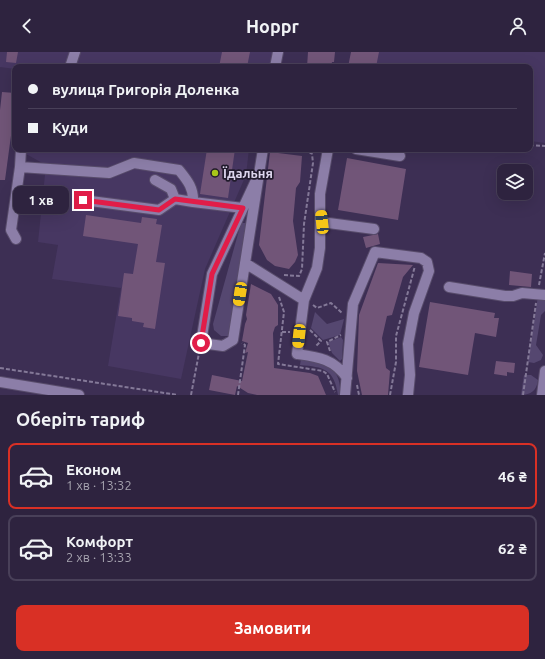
<!DOCTYPE html>
<html lang="uk">
<meta charset="utf-8">
<style>
body{margin:0;font-family:Ubuntu,sans-serif;background:#362b46;color:#f1f3f6;height:100vh;display:flex;flex-direction:column;font-size:15px;white-space:nowrap}
*{box-sizing:border-box;margin:0}
p{font-size:13px;color:#a7a4b0}
.icon{flex:none;width:22px;height:22px;fill:none;stroke:currentColor;stroke-width:2;stroke-linecap:round;stroke-linejoin:round}
.map{position:relative;height:343px;overflow:hidden}
.drawer{display:flex;flex-direction:column;background:#2e233f;flex:1}
.drawer>*{flex:none}
.banner{position:absolute;left:12px;top:12px;width:521px;height:88px;border-radius:8px;box-shadow:0 4px 16px #0002,0 0 0 1px #494059;display:grid;align-content:center;height:88px;padding:0 16px;background:#2e233f}
.buttons{position:absolute;left:497px;top:112px;display:grid;gap:8px}
.buttons a{display:grid;place-items:center;width:36px;height:36px;border-radius:8px;background:#2e233f;box-shadow:0 4px 16px #0002,0 0 0 1px #494059;font-size:20px}
.end{position:absolute;width:18px;height:18px;margin:-9px;border:5px solid #e11d48;background:#fff;box-shadow:0 0 0 2px #fff}
.from{border-radius:50%}
.bubble{position:absolute;height:28px;border-radius:8px;background:#2e233f;box-shadow:0 4px 16px #0002,0 0 0 1px #494059;font-size:13px;font-weight:700;line-height:28px;text-align:center}
.car{position:absolute;width:12px;height:24px;margin:-12px -6px;border-radius:5px;box-shadow:0 0 3px 1px #0007;background:linear-gradient(#f5c518 24%,#345 0 40%,#f5c518 0 76%,#345 0 86%,#f5c518 0)}
.banner b{display:flex;align-items:center;gap:14px;height:38px;font-size:15px}
.banner b+b{border-top:1px solid #494059}
.banner i{width:10px;height:10px;background:#f1f3f6}
ul{padding:0;list-style:none}
li{display:flex;align-items:center;gap:12px;height:66px;margin:0 8px 6px;padding:0 8px;border:2px solid #494059;border-radius:8px}
li div{flex:1}
li b{display:block;font-size:15px}
li em{font-style:normal;font-weight:700}
li.on{border-color:#d93025}
li>.icon{width:36px;height:36px;stroke-width:1.5}
h2{padding:0 16px;font-size:18px;line-height:48px}
.cta{display:flex;gap:8px;margin-top:auto;padding:8px 16px}
.cta a{flex:1;height:46px;border-radius:8px;background:#d93025;color:#fff;font-size:16px;font-weight:700;line-height:46px;text-align:center}
header{display:flex;justify-content:space-between;align-items:center;height:52px;padding:0 16px;background:#2e233f;font-size:18px;font-weight:700}
.map>svg:first-child{display:block}
</style>
<header><svg class="icon" aria-label="back" viewBox="0 0 24 24"><path d="M15 5l-7 7 7 7"/></svg>Hoppr<svg class="icon" aria-label="person" viewBox="0 0 24 24"><circle cx="12" cy="8" r="4"/><path d="M4 21q1-7 8-7t8 7"/></svg></header>
<div class="map">
<svg width="545" height="343" viewBox="0 0 545 343">
<rect width="100%" height="100%" fill="#3d2f54"/>
<path fill="#473762" d="M0,0H274L271,15H15V17L0,15Z
M376,0H545V91L530,89V15H373Z
M27,97H257H249L246,123L205,217L181,327L108,314L121,236L52,227L58,193L38,190L46,113L26,102Z"/>
<path fill="#554770" d="M241,171H246L231,278L229,284H221L214,278L213,272Z
M538,244H545V259L541,263L536,293L543,303L541,308L534,311L528,310Z
M315,260L327,272L344,267L340,283L323,288L311,276Z
M341,285L343,288L342,307L340,309L332,301L328,290Z
M301,307C325,309 342,316 340,343H338C334,317 324,315 300,313Z
M524,323H531L538,328C537,338 531,343 521,343Z"/>
<path fill="#715578" d="M7,0H18L16,11L6,10Z
M222,0H250L247,15H219Z
M308,0H335L334,10H332L331,15H307Z
M351,0H379L376,15H348Z
M2,40L15,41V54L5,128H0V58Z
M207,97H235L228,146L200,142Z
M270,100L302,104L300,130L296,136L293,169L298,203L295,210L289,217L275,214L267,208L259,193Z
M347,106L406,117L398,168L338,158Z
M86,163L141,171L142,165L157,167L156,172L162,173L156,210L165,211L155,277L143,275L144,271L132,269V266L118,264L124,221L133,222L138,192L83,184Z
M378,182L380,192L366,196L363,185Z
M378,211L413,213L403,225L392,263L387,264L382,286L386,316L390,319L388,343H362L357,319L359,263Z
M510,219L532,222L531,235L509,233Z
M251,232L271,242L278,253V273L275,275L273,281L274,316L310,321L318,324L326,343H257L248,341L237,334L235,343L209,338L212,323L242,329L248,300L245,301L248,291L242,289L245,272L247,267L246,263Z
M430,250L495,261L494,266H499L496,285L475,281L468,323L419,315Z
M496,309L515,311L514,321L507,320V324L494,322Z"/>
<g fill="none" stroke-linecap="round" stroke-linejoin="round">
<defs>
<path id="minor" d="M70,15L75,0
M275,15L278,0
M356,97L400,104
M20,115L21,97
M259,122L233,288L223,294L201,291L212,222L259,122L263,97
M155,128L171,137L175,147
M193,150L243,156
M321,170L374,177
M16,187L11,178L20,115L109,121L134,111L179,118C187,128 194,136 193,150L175,147L159,158L83,148
M245,211L304,248L297,302C318,305 334,307 347,326
M449,235L505,244H513L522,241L545,243
M304,248L317,216L320,196V142L328,97
M0,330L79,343
M345,343L353,252L375,200L421,206L427,210L429,219L414,261L408,292L410,323L408,343
M542,343L545,319"/>
</defs>
<use href="#minor" stroke="#584c6b" stroke-width="12"/>
<path stroke="#847998" stroke-width="2" stroke-dasharray="4 2" stroke-linecap="butt" d="M530,93L545,94
M284,223L299,224L302,217L304,172L313,111L312,102L309,100L286,97
M539,233L545,201
M279,245L284,260L278,312L323,319L327,322L335,340
M313,253L317,256L331,251L342,261
M310,278L321,289L315,295
M282,280H290
M330,299L327,290L341,283
M0,316L178,343
M357,333L359,343
M191,343L199,301
M238,343L245,293L242,291
M390,343L396,310V284L415,214
M523,343L536,251"/>
<use href="#minor" stroke="#8c7ea8" stroke-width="10"/>
</g>
<g fill="none" stroke-linecap="round" stroke-linejoin="round">
<path stroke="#e11d48" stroke-width="5" d="M83,148L159,158L175,147L243,156L212,222L201,291"/>
</g>
<circle fill="#a9c719" stroke="#211b2c" stroke-width="1.5" cx="215" cy="121" r="4"/>
<g text-anchor="middle" dominant-baseline="central" stroke-width="3.5" stroke-linejoin="round" paint-order="stroke">
<g font-size="13" font-weight="bold" fill="#ddd6ed" stroke="#211b2c" text-anchor="start">
<text x="223" y="121">Їдальня</text>
</g>
</g>
</svg>
<div class="buttons">
<a><svg class="icon" aria-label="layers" viewBox="0 0 24 24"><path d="M12 4l9 5-9 5-9-5zM3 14l9 5 9-5"/></svg></a>
</div>
<i class="end from" style="left:201px;top:291px"></i>
<i class="end" style="left:83px;top:148px"></i>
<div class="bubble" style="left:13px;top:134px;width:56px">1 хв</div>
<i class="car" style="left:322px;top:170px;rotate:354deg"></i>
<i class="car" style="left:240px;top:242px;rotate:189deg"></i>
<i class="car" style="left:299px;top:284px;rotate:186deg"></i>
<div class="banner">
<b><i class="from"></i>вулиця Григорія Доленка</b>
<b><i></i>Куди</b>
</div>
</div>
<section class="drawer">
<h2>Оберіть тариф</h2>
<ul>
<li class="on"><svg class="icon" aria-label="car" viewBox="0 0 24 24"><path d="M5 17H2v-5l4-1 3-4h7l3 4 3 1v5h-3M9 17h6M6 11h13"/><circle cx="7" cy="17" r="2"/><circle cx="17" cy="17" r="2"/></svg><div><b>Економ</b><p>1 хв · 13:32</p></div><em>46 ₴</em></li>
<li><svg class="icon" aria-label="car" viewBox="0 0 24 24"><path d="M5 17H2v-5l4-1 3-4h7l3 4 3 1v5h-3M9 17h6M6 11h13"/><circle cx="7" cy="17" r="2"/><circle cx="17" cy="17" r="2"/></svg><div><b>Комфорт</b><p>2 хв · 13:33</p></div><em>62 ₴</em></li>
</ul>
<div class="cta"><a>Замовити</a></div>
</section>
